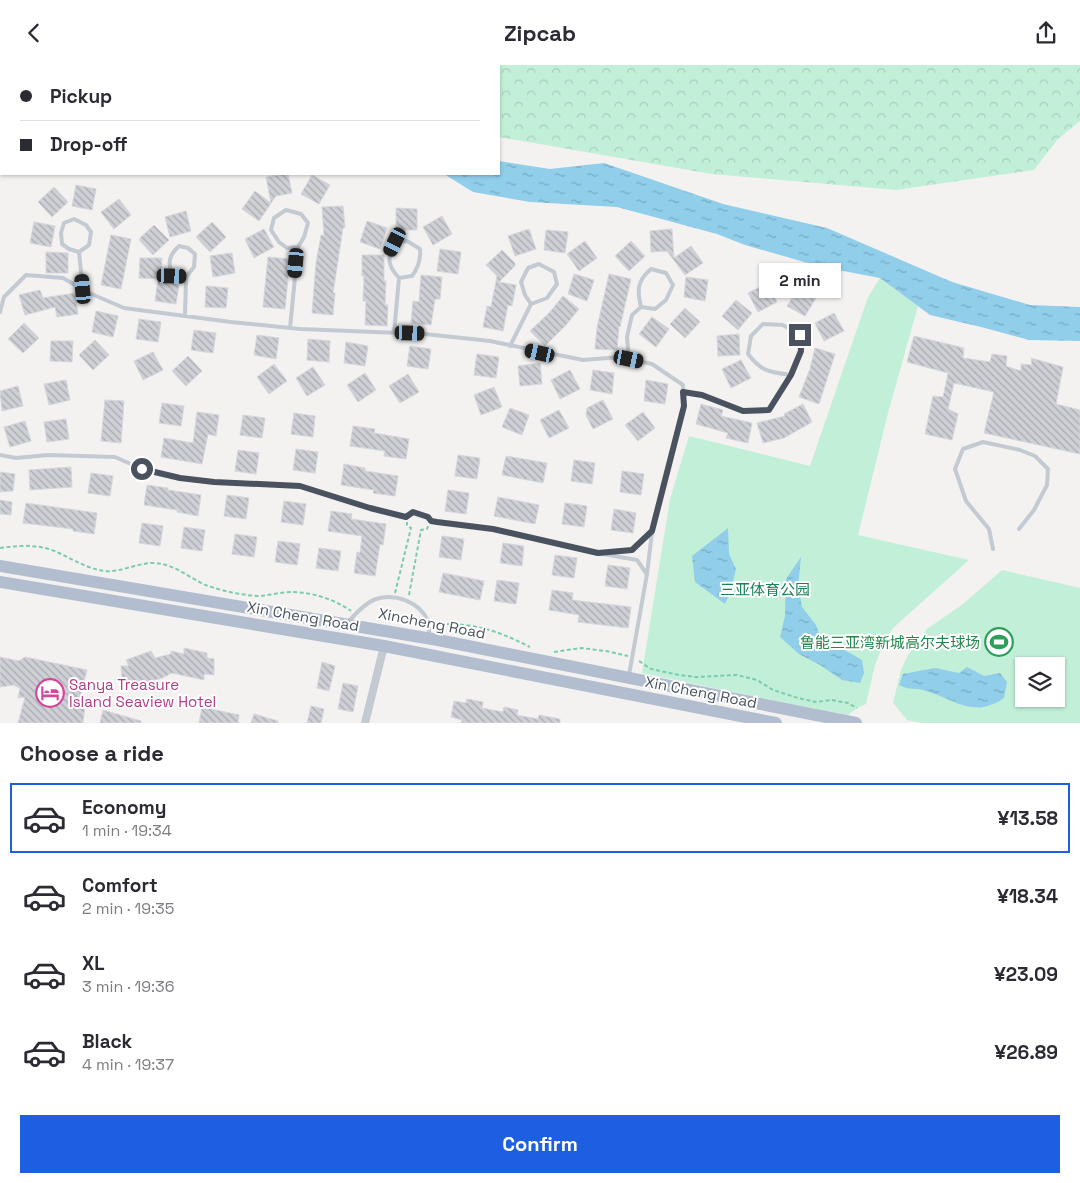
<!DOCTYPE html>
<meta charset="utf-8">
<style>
body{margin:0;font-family:"Space Grotesk","Noto Sans SC",sans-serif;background:#f2f2f3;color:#2b2b33;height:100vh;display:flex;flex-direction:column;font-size:19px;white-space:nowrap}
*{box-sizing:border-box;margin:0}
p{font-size:16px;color:#7c7c81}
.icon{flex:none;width:28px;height:28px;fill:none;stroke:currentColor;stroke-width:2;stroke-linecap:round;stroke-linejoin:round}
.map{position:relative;height:658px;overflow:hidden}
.side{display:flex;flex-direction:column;background:#fff;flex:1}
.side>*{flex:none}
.banner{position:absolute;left:0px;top:0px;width:500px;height:110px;box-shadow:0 1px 4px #0004;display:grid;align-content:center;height:110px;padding:0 20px;background:#fff}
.buttons{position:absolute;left:1015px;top:592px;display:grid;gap:10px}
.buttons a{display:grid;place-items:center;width:50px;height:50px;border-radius:0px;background:#fff;box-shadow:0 1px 4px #0004;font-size:25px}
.end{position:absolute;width:22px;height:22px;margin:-11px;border:6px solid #49525e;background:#fff;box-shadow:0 0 0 2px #fff}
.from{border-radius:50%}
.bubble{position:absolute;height:35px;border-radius:0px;background:#fff;box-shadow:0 1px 4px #0004;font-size:16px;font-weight:700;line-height:35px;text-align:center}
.car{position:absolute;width:15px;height:30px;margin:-15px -8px;border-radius:6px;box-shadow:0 0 4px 1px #0007;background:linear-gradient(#222 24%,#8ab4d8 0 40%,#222 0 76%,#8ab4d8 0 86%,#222 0)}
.banner b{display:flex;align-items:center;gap:18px;height:48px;font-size:19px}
.banner b+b{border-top:1px solid #e1e1e2}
.banner i{width:12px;height:12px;background:#2b2b33}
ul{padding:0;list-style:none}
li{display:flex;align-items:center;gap:15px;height:70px;margin:0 10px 8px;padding:0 10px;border:2px solid transparent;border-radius:0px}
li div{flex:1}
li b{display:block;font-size:19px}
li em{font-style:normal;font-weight:700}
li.current{border-color:#1e5fe1}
li>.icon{width:45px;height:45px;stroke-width:1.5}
h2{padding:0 20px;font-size:22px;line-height:60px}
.button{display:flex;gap:10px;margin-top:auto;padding:10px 20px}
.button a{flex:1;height:58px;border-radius:0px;background:#1e5fe1;color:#fff;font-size:20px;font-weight:700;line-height:58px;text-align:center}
header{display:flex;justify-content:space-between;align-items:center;height:65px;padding:0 20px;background:#fff;font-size:22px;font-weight:700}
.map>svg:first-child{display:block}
</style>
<header><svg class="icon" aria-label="back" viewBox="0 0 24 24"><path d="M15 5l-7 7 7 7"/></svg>Zipcab<svg class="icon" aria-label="share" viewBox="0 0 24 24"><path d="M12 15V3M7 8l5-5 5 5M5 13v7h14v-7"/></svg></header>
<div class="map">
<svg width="1080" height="658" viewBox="0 0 1080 658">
<defs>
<pattern id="forest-crowns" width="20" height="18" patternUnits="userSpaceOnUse" patternTransform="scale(1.25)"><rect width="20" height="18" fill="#c2efd8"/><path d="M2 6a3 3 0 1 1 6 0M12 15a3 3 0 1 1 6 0" fill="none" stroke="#a8cfbc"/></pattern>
<pattern id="water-ripples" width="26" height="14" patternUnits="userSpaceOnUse" patternTransform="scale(1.25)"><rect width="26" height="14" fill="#90ceea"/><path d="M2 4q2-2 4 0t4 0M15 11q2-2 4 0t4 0" fill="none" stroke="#78aac1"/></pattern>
<pattern id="building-back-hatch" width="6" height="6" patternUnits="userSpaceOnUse" patternTransform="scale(1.25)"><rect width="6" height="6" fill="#ced0d5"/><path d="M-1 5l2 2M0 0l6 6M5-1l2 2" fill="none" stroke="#a9abb0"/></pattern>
</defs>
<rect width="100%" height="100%" fill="#f3f2f1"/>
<path fill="url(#forest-crowns)" d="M325,0H1080V56L1058,74L1034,105L896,125L712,109L499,72V1Z"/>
<path fill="#c2efd8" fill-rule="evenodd" d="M880,213L918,241L888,348L858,470L969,495L893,563L883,580L875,600L866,639L857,643L848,650L781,637L642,608L670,434L689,371L810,401L868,232Z
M1002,505L1080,523V658H922L907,655L893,638L901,605L908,590L927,564L963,539ZM1024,601H1056V634H1024Z"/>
<path fill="url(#water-ripples)" d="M499,96L550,104L604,98L723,139L827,163L952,217L1030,240L1080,242V276L1029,275L981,262L930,250L880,213L822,202L745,180L717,169L617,142L530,137L473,127L444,109H499Z
M728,463L729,489L736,504L730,528L725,539L695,517L692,491Z
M801,492L798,522L802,542L816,560L822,578L843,584L862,595L864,608L860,618L842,615L820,600L799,589L780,572L785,551L786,514Z
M967,602L984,611L1000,608L1007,617L1004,633C974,654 956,635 926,626C916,622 910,626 899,620L903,609L935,603L959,608Z"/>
<path fill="url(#building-back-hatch)" stroke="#d5d7dc" d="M283,109H288L292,128L276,131L259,156L242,144L255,126L271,138L266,112Z
M312,110L330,120L319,139L301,129Z
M76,120L96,124L92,145L72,141Z
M54,122L68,137L52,152L38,137Z
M119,134L131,150L114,164L101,147Z
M343,141L345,162L343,163L333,228H335L333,250L312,248L316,198L321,170L324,171L322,142Z
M396,143L417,144V165H396Z
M186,146L191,166L170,172L165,152Z
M442,151L452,169L433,180L423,162Z
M367,156L387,163L380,184L360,177Z
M34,157L55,161L51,182L30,178Z
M212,157L226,172L210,187L196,172Z
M154,160L169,175L153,190L140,176V173Z
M264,164L274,182L254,193L245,174Z
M529,164L536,184L515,191L508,171Z
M672,164L674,193L691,181L703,198L685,210L667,186L651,187L650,166Z
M546,165L568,167L565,188L544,185Z
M111,170L131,174L121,224L101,220Z
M585,176L597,193L579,206L567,189Z
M631,176L645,191L629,206L615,191Z
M440,184L461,187L458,209L437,206Z
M502,185L515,198V201L499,217L516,220L512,241L508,240L503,266L483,262L487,241L491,242L497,211L486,200Z
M46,187L68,188V208H46Z
M232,188L235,208L213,212L210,191Z
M362,190H384V216H386L385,240H388L387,261L365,260L366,236H363L364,211H362Z
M268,192L290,194L285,244L263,242Z
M140,193H162L161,214L139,213Z
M574,209L594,215L587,236L568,229Z
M609,209L631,214L620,262L619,261L617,285L595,284L597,263Z
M421,210L442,212L440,234H435L431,260L411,258L413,236L419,237Z
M686,212L708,215L705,236L684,232Z
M158,215L179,219L176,239L155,236Z
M768,218L777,237L758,247L748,228Z
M206,221L228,223L226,243L205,242Z
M799,222L816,233L805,251L787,241Z
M40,225L43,233L75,228L78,249L57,252L55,242L25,250L19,230Z
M563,231L579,244L565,261L545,281L530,266L550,247Z
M736,235L752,248L738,265L722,251Z
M685,243L700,257L685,273L670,259Z
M96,246L118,251L113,272L92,267Z
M834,248L844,266L824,276L815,258Z
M652,252L669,264L656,282L639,269Z
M139,254L161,257L158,277L136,274Z
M24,258L39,273L23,288L8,274Z
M194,265L216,268L213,288L191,285Z
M739,269L740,290L718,291L717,271Z
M257,270L279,273L276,294L254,290Z
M914,271L964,283L963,293L990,297L992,289L1007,291L1006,301L1021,306V299L1032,300L1031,293L1063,302L1056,339L1080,345V389L984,368L994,327L954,318L948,344L958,349L952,375L925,369L933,331L943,332L948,308L907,297Z
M308,274L330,276L329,297L307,295Z
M95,275L109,290L93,305L79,290Z
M51,276H73L72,297L50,296Z
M346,277L368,281L365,301L344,298Z
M410,281L431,284L428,304L407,301Z
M815,283L835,289L819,339L799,332L810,304Z
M153,287L163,305L143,315L134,296Z
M477,289L499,292L496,313L474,310Z
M188,291L202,306L186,321L172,306Z
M741,295L751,313L731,323L722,304Z
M540,298L542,319L520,321L518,301Z
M274,299L287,316L269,329L257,312Z
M313,302L325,320L307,331L296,313Z
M570,305L580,324L560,334L551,315Z
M593,305L614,308L612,329L590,325Z
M365,308L376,325L358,337L347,320Z
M408,309L419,327L400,338L389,321Z
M66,315L70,335L49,340L44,319Z
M646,315L668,319L665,339L644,336Z
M18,321L23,341L2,346L0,326Z
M494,322L502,342L481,350L474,330Z
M105,335L124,336L121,378L101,376Z
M603,335L613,354L593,364L586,350L587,343Z
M162,338L184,341L181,361L159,358Z
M701,339L723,345L721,351L752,358L748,378L726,373L728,368L696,359Z
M803,339L812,357L784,373L763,378L757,358L785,351L784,349Z
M510,343L529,350L522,370L502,362Z
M559,345L569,363L549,373L540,355Z
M197,347L219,350L216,371L208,369L202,399L161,392L164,373L193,378Z
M643,347L655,363L638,376L625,360Z
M294,348L315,351L313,372L291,369Z
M243,350L265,353L262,373L240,370Z
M66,354L69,374L47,377L44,357Z
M25,356L31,376L10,382L4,362Z
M353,361L375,364L374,368L409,374L406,394L384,391L385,386L350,381Z
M296,384L318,387L315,408L293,405Z
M238,385L259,388L256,409L235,406Z
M458,390L480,393L477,414L455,411Z
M506,391L547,398L543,418L502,410Z
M574,395L595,398L592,419L571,416Z
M344,399L365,403V406L398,411L395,431L373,428L374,425L341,420Z
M71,402L72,422L30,425L29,405Z
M622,406L644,409L641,430L620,427Z
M0,407L15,409L13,426L0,427Z
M91,408L113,411L110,431L88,428Z
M147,420L168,423V425L201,430L198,451L177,447V445L144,440Z
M448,425L469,428L466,449L445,446Z
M227,430L249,433L246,454L224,451Z
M498,432L539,440L535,459L494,451Z
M0,435L12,437L11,450L0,449Z
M284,436L306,439L303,460L281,457Z
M26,438L97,448L94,469L73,466V464L23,458Z
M565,438L587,441L584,462L562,459Z
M614,444L636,448L633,468L611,465Z
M331,446L352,449L351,454L386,459L383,480L380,479L375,511L354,508L357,487L360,488L362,471L328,466Z
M142,458L163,461L160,481L139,478Z
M184,462L205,465L202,486L181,483Z
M235,469L257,472L254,492L232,489Z
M442,471L464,474L461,495L439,492Z
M278,476L300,479L297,500L275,497Z
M503,478L524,481L522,501L500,498Z
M319,483L341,486L338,506L316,503Z
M555,490L577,493L574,513L552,510Z
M608,500L630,503L627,524L605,521Z
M443,508L484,516L480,535L439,527Z
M497,515L519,518L516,539L494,536Z
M552,525L573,528L572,535L631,542L628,563L578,557L579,550L549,545Z
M184,583L207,588V593L214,594V610L204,609V615L172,608L162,613L128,624L122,614L121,601H129L126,595L151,586L155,593L171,589V586L184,589Z
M0,592L19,596L25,592L87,605L78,640L85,641L83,658H18L25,632L18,633L20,623L13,620L0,622Z
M322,597L335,601L329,626L317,623Z
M343,618L358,621L353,647L338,644Z
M467,634L483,637L482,643L503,647L504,642L518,645L517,650L538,654L539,650L560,654V658H461L462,655L451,652L454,636L466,638Z
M311,641L324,644L321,658H307Z
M202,642L239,650L238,658H199Z
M103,645L141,656V658H100Z
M254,649L278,656V658H251Z"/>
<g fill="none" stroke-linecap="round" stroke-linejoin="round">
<path stroke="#7bccac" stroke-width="2" stroke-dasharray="4 2.5" stroke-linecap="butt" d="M0,483C20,480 41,479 59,488C74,495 88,504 105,506C119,508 137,498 153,498C174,498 190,514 208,521C223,526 241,530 257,531C268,531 279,527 291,527C312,527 334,534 351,546
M395,528L411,463L407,460V457
M409,530L421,465L427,464L428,461
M434,560C470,556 499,566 530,582
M554,587L581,583L606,586L628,591
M639,596L651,604L679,610L696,612L737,610L757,615L773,625L798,633L816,637L832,635L848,638L857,643"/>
<path stroke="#c3cad2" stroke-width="4" d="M79,187L69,184L62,179L61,168L64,158L74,154L86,160L91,167L89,180L79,187L83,225
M0,247L4,232L26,210L63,213L87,227L124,243L231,257L300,264L425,269L490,276L583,295L620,292L652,299L683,320L684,341L652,467L632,485L598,489L493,464L437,457L431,456L428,451L413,447L407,452L370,443L300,421L214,417L180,413L142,404L115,392L48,390L16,393L0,390
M185,251L186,212L194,202L195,189L188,183L179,181C169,190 167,198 173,211L186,212
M290,263L298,182L304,172L308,158L301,149L286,145L274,153L271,165L279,177L287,183L298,182
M394,268L399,213C387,200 387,193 395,177L407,176L420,184C421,194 418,203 412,211L399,213
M510,281L531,239L547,233L557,219L554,207L539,199L528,203L521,217L525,230L531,239
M629,294L627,272L632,250L641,242L655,244L666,235L673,220L666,208L651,204C637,216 637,225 641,242
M683,327L702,330L743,346L769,345L791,310L801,286L800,270L783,260L763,259L751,271L748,289C762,307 769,307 791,310
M993,484L989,464L966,436L955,404L963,384L983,377L1020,385L1035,391L1048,404L1047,420L1034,445L1019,464
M603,489L637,495L646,508
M349,556C356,548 365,538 376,534C395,528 420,537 428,556C430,560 429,567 429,571
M629,610L647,509L652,467"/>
<path stroke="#c3cad2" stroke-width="8" d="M365,658L384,581"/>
<path stroke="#b2becf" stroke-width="12" d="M0,501L438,575L856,658
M0,517L384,581L776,658"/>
</g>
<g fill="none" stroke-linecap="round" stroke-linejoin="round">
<path stroke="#49525e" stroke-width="6" d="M142,404L180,413L214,417L300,421L370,443L406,452L413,447L428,452L431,456L437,457L493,464L598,488L632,485L652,466L684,341L683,327L702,330L743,346L769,345L791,310L801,286L800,270"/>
</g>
<defs>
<symbol id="stadium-ring" viewBox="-11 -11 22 22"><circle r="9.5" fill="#fff" stroke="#2e9e5b" stroke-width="1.5"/><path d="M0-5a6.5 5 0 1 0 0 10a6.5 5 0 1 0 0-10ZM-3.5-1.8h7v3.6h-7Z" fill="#2e9e5b"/></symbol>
<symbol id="hotel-ring" viewBox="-11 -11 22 22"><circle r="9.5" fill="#fff" stroke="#d1479c" stroke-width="1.5"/><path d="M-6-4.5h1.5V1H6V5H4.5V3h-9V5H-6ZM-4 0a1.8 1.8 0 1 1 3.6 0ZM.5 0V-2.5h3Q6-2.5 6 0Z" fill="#d1479c"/></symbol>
</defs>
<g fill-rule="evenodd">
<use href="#stadium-ring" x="983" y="561" width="32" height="32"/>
<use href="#hotel-ring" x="34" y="612" width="32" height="32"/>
</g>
<g text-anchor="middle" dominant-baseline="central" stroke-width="4" stroke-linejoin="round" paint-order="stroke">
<g font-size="15" fill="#1a8057" stroke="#fff">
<text x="765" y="524">三亚体育公园</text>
</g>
<g font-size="15" fill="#49525e" stroke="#fff">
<text transform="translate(303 551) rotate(10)">Xin Cheng Road</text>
<text transform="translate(432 558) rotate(11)">Xincheng Road</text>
<text transform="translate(701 627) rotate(11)">Xin Cheng Road</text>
</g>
<g font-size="15" fill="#27864d" stroke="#fff" text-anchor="end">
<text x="980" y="577">鲁能三亚湾新城高尔夫球场</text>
</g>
<g font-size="15" fill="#b23c85" stroke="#fff" text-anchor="start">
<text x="69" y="619">Sanya Treasure<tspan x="69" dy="17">Island Seaview Hotel</tspan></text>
</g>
</g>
</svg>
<div class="buttons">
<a><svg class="icon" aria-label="layers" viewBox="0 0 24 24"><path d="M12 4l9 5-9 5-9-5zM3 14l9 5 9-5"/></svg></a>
</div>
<i class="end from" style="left:142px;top:404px"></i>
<i class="end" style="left:800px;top:270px"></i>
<div class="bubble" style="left:759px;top:198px;width:82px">2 min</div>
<i class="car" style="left:395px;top:177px;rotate:206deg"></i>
<i class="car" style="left:296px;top:198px;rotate:185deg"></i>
<i class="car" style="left:172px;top:211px;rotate:92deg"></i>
<i class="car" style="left:83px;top:224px;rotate:355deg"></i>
<i class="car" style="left:410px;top:268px;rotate:92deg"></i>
<i class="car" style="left:540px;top:288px;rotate:283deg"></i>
<i class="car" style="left:629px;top:294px;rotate:102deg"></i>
<div class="banner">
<b><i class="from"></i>Pickup</b>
<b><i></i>Drop-off</b>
</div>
</div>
<section class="side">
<h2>Choose a ride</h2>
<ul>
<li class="current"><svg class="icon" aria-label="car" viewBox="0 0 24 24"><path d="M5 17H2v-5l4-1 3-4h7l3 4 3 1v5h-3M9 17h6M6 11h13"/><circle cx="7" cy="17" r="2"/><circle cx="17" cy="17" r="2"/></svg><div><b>Economy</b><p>1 min · 19:34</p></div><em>¥13.58</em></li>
<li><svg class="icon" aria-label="car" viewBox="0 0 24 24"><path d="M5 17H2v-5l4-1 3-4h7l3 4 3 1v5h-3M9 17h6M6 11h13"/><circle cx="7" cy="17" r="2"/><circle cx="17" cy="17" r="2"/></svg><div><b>Comfort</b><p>2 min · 19:35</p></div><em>¥18.34</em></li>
<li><svg class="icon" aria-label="car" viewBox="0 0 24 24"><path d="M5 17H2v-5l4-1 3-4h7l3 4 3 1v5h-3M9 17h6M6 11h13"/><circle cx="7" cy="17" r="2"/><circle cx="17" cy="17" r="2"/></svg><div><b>XL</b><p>3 min · 19:36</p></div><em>¥23.09</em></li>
<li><svg class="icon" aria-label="car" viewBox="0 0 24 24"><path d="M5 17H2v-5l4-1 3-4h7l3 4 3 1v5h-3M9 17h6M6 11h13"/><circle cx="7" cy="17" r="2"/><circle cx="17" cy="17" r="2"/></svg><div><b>Black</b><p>4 min · 19:37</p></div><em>¥26.89</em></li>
</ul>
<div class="button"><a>Confirm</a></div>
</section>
